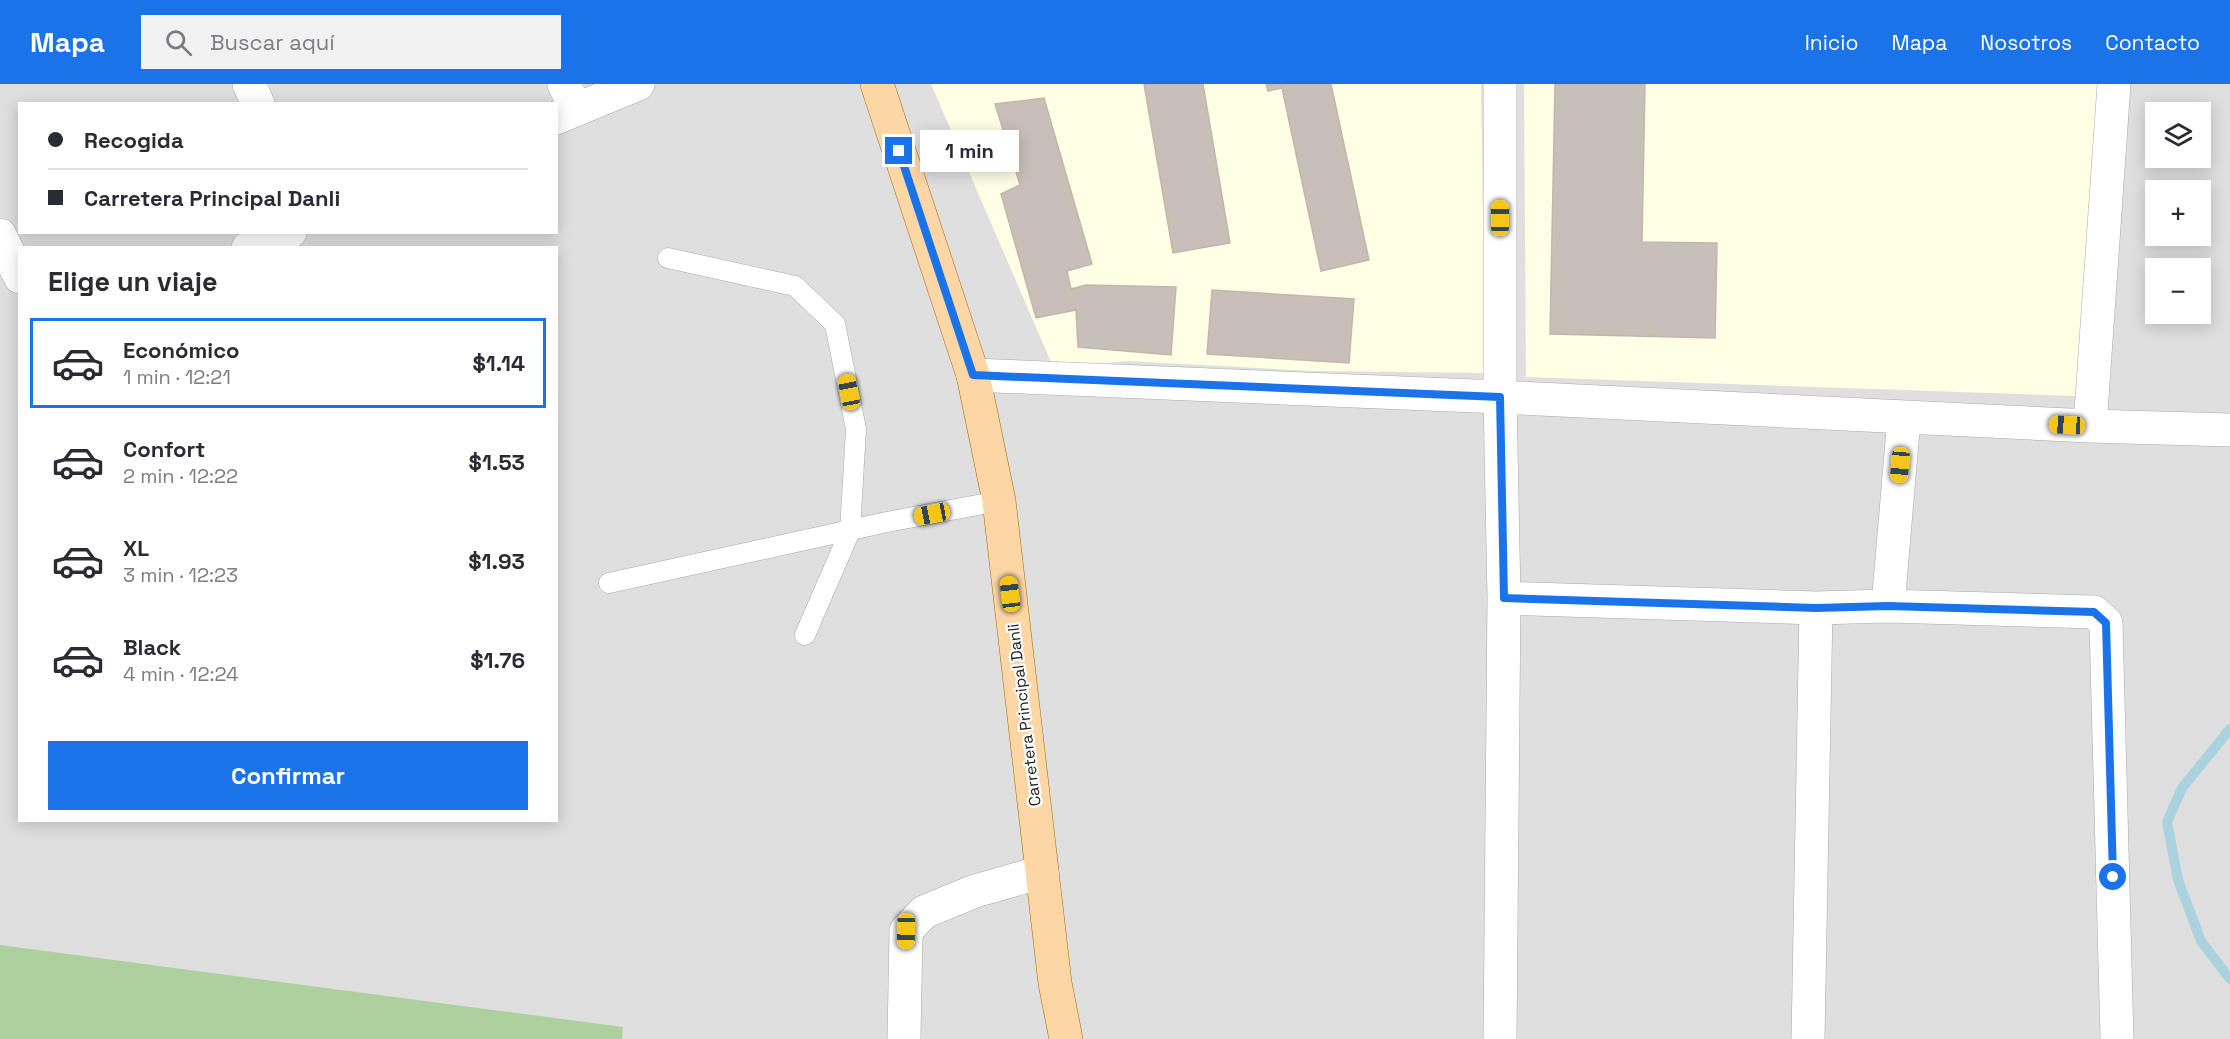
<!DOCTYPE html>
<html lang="es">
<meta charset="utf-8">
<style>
body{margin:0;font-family:"Space Grotesk",sans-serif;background:#f2f2f3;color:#2b2b33;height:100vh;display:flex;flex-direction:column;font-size:22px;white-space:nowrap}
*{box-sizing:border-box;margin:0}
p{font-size:20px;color:#7c7c81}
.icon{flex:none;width:33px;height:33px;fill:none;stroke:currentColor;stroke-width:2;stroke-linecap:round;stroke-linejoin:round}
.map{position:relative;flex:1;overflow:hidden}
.side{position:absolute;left:18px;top:162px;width:540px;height:576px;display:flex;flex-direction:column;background:#fff;border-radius:0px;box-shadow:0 3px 15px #0003}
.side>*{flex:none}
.hud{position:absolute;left:18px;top:18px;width:540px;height:132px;border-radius:0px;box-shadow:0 3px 15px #0003;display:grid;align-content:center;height:132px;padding:0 30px;background:#fff}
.fabs{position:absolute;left:2145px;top:18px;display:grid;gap:12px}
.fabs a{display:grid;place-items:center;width:66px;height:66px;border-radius:0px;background:#fff;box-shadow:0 3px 15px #0003;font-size:30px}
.end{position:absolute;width:27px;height:27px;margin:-14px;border:8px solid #1a73e8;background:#fff;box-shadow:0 0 0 3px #fff}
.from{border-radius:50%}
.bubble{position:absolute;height:42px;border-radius:0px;background:#fff;box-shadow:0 3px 15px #0003;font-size:20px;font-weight:800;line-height:42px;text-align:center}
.car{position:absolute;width:18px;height:36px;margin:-18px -9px;border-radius:8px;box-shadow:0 0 4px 2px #0007;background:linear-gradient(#f5c518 24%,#345 0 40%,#f5c518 0 76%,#345 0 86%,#f5c518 0)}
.hud b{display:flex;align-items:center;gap:21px;height:57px;font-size:22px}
.hud b+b{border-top:2px solid #e1e1e2}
.hud i{width:15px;height:15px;background:#2b2b33}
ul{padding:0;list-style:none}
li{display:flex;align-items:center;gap:18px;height:90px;margin:0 12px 9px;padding:0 18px;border:3px solid transparent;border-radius:0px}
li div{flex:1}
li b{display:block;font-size:22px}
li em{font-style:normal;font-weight:800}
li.active{border-color:#1a73e8}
li>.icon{width:54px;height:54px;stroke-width:1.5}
h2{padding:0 30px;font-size:27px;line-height:72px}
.primary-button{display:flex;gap:12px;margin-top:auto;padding:12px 30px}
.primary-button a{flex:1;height:69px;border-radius:0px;background:#1a73e8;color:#fff;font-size:24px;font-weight:800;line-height:69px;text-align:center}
header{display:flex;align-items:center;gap:36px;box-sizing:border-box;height:84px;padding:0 30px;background:#1a73e8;color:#fff}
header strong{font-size:28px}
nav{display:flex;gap:33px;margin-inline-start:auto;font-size:21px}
.search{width:420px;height:54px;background:#f2f2f3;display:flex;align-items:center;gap:15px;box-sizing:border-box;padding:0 21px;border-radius:0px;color:#7c7c81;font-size:22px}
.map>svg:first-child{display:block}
</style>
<header>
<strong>Mapa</strong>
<div class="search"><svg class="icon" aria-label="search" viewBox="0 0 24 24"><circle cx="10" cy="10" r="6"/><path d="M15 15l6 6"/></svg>Buscar aquí</div>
<nav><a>Inicio</a><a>Mapa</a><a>Nosotros</a><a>Contacto</a></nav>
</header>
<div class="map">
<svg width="2230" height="955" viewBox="0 0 2230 955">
<rect width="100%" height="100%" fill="#f2efe9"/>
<path fill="#e0dfdf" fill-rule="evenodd" d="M0,0H2230V955H155L0,900ZM20,20H556V148H20ZM2156,28H2200V74H2156ZM2156,106H2200V152H2156ZM20,164H556V736H20ZM2156,184H2200V230H2156Z"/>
<path fill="#ffffe5" d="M931,0H1481L1485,289L1312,287L1126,277L1054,285Z
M1524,0H2098L2076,312L1526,293Z"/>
<path fill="#add19e" d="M0,861L623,943L622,955H0Z"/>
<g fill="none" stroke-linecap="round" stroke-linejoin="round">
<path stroke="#aad3df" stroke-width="10" d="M2230,645L2182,704L2167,738L2178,796L2201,857L2230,895"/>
</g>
<path fill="#c7bfb8" stroke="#c4b6ab" stroke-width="1.5" d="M1144,0H1203L1230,159L1173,169Z
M1266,0H1331L1369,176L1321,187L1282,4L1268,7Z
M1555,0H1645L1642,158L1717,159L1715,254L1550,250Z
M1044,14L1092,180L1067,187L1071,205L1086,201L1176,203L1171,271L1078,263L1076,226L1036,234L1001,110L1020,101L995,20Z
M1212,206L1354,215L1349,279L1207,270Z"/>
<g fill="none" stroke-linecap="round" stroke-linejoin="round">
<defs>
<path id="lane" d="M668,174L795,202L835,240L856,345L850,447L805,551
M609,499L887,438L999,417"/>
<path id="street" d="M249,0L258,20
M564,0L576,25
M1500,0V313L1504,514L1816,524L1808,955
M556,34L638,0
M0,151L20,193
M248,164L290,148
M973,291L1500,313L2090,342L2230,346
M2090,342L2114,0
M1888,522L1904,334
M1816,524L1888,522L2094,528L2106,539L2117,955
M904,955L906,847L924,828L975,807L1042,788
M1500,955L1504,514"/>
<path id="primary" d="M877,0L973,291L999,417L1055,899L1066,955"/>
</defs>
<use href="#lane" stroke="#a9a9a9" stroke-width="21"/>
<use href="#street" stroke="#a9a9a9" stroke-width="34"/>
<use href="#primary" stroke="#a06b00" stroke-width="34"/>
<use href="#lane" stroke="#fff" stroke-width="20"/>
<use href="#street" stroke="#fff" stroke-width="33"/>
<use href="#primary" stroke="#fcd6a4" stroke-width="33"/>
</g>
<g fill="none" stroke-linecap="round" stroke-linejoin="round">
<path stroke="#1a73e8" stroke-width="8" d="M899,67L973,291L1500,313L1504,514L1816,524L1888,522L2094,528L2106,539L2113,793"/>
</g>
<g text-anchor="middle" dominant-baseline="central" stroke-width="4.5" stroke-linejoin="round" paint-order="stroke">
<g font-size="16" fill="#222" stroke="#fff">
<text transform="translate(1024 631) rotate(-97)">Carretera Principal Danli</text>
</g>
</g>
</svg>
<div class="fabs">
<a><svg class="icon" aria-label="layers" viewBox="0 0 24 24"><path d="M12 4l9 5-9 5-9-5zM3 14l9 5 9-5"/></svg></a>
<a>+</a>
<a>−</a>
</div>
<i class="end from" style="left:2113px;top:793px"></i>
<i class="end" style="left:899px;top:67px"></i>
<div class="bubble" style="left:920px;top:46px;width:99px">1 min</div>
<i class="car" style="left:1500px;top:134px;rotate:0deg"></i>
<i class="car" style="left:849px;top:308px;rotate:349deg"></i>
<i class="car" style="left:2067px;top:341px;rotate:273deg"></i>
<i class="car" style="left:1900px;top:381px;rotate:185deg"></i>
<i class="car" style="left:932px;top:430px;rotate:259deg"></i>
<i class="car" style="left:1010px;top:510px;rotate:353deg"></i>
<i class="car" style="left:906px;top:847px;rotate:181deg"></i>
<div class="hud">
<b><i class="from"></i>Recogida</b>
<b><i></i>Carretera Principal Danli</b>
</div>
<section class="side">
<h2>Elige un viaje</h2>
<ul>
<li class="active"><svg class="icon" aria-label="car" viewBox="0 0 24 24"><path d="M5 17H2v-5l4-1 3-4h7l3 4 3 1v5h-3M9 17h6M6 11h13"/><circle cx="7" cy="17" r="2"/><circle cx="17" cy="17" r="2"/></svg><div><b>Económico</b><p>1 min · 12:21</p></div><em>$1.14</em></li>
<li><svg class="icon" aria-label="car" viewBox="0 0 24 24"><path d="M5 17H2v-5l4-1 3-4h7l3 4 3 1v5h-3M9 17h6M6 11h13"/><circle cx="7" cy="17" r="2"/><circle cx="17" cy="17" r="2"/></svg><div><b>Confort</b><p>2 min · 12:22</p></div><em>$1.53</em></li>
<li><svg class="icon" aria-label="car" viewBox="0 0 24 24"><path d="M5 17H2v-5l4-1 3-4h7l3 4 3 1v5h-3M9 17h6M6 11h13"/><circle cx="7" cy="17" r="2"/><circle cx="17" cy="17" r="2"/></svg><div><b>XL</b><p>3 min · 12:23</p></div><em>$1.93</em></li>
<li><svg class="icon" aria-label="car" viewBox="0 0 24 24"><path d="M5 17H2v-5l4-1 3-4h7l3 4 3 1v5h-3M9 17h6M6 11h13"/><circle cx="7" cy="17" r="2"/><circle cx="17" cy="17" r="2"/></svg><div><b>Black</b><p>4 min · 12:24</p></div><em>$1.76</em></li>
</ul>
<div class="primary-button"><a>Confirmar</a></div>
</section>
</div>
